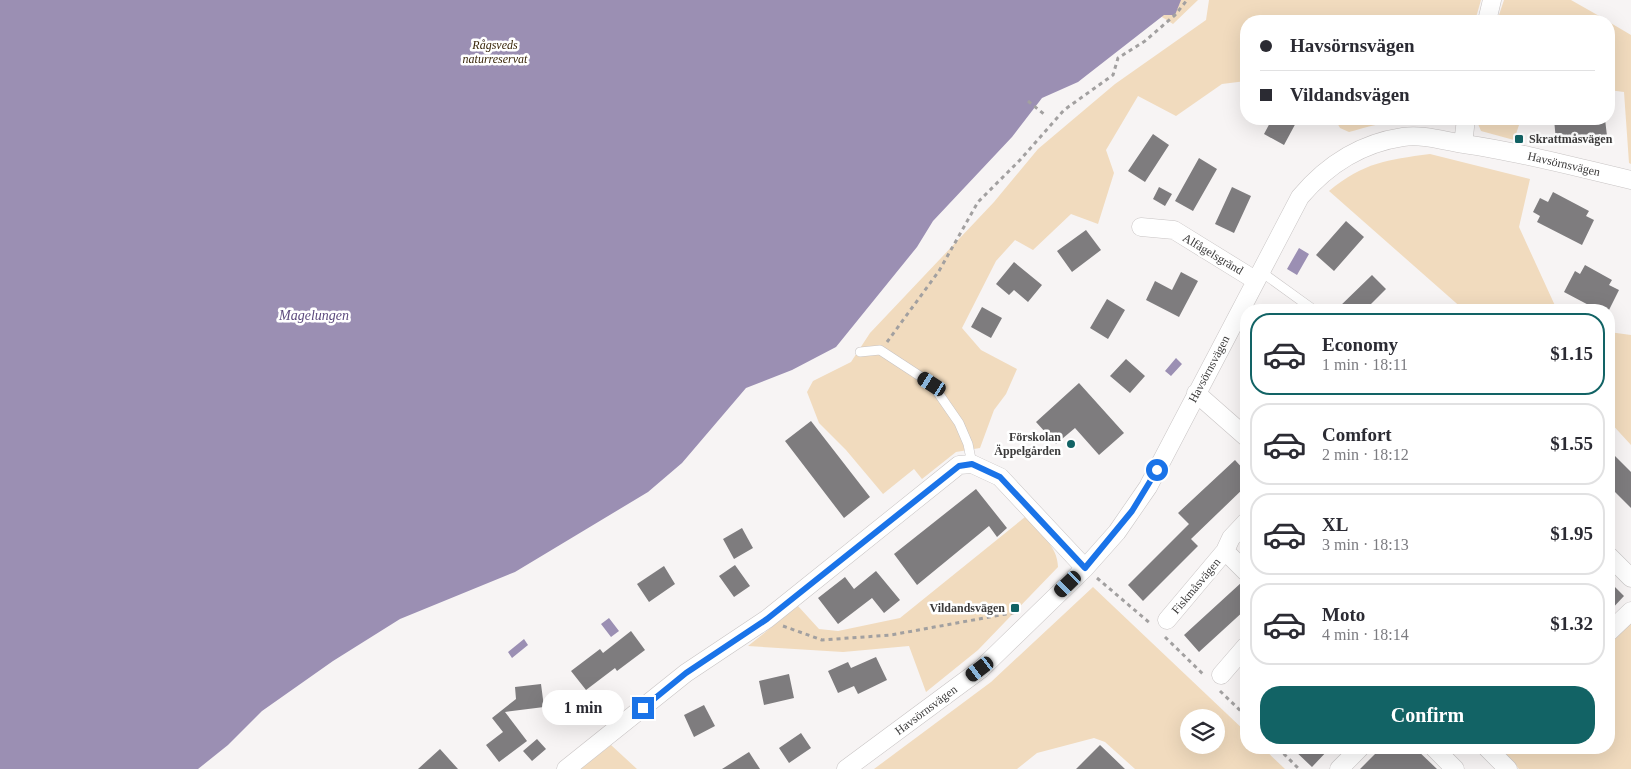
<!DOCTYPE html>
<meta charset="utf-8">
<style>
body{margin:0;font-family:Georgia,serif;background:#f2f2f3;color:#2b2b33;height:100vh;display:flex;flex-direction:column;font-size:19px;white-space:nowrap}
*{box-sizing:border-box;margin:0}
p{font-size:16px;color:#7c7c81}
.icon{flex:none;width:28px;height:28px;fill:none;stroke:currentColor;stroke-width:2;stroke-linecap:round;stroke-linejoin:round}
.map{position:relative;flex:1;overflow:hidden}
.details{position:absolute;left:1240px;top:304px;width:375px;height:450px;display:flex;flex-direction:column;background:#fff;border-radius:20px;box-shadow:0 5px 20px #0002}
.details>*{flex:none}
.banner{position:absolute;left:1240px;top:15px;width:375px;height:110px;border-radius:20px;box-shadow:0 5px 20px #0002;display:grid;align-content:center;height:110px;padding:0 20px;background:#fff}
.fabs{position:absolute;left:1180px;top:709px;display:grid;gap:10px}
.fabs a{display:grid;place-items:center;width:45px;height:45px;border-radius:50%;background:#fff;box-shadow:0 5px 20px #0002;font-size:25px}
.end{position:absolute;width:22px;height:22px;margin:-11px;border:6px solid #1a73e8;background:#fff;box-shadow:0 0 0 2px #fff}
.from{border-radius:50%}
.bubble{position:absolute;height:35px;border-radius:18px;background:#fff;box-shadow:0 5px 20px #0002;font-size:16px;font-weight:600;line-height:35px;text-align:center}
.car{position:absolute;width:15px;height:30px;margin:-15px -8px;border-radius:6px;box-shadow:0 0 4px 1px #0007;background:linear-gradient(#222 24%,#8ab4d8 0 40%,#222 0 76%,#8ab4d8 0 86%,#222 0)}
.banner b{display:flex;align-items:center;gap:18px;height:48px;font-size:19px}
.banner b+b{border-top:1px solid #e1e1e2}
.banner i{width:12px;height:12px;background:#2b2b33}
ul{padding:9px 0 0;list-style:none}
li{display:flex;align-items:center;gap:15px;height:82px;margin:0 10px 8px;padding:0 10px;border:2px solid #e1e1e2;border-radius:20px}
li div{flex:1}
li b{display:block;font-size:19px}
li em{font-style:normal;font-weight:600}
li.on{border-color:#126365}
li>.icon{width:45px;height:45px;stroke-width:1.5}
.primary-button{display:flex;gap:10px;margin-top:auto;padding:10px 20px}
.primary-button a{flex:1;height:58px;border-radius:20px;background:#126365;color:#fff;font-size:20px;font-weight:600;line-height:58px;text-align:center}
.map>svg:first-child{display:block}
</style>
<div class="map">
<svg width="1631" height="769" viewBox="0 0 1631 769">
<rect width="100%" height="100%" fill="#f7f4f4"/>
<path fill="#f1dbbe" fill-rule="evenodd" d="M1135,0H1198L1173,24Z
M1209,0H1481L1475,21H1246V81L1222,84L1176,116L1138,96L1106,150L1114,173L1098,224L1071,214L1033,250L1015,240L996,261L962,328L981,350L1017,369L1006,394L994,410L980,448L956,452L922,479L914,469L883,494L846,450L819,423L807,392L813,381L851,362L870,333L994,202L1038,149L1115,84L1206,20Z
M1504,0H1571L1608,21H1497Z
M1609,22L1631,35V164L1629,163L1624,92L1609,90Z
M1335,119H1449C1434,126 1418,119 1402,120C1384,122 1367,127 1349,132L1340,128Z
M1476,119H1521L1514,140L1481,131Z
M1430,154L1530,179L1519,227L1557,310H1464L1329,191C1365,162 1386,160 1430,154Z
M1609,332L1631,335V445L1609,421Z
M1025,517C1038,531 1058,546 1058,567L978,650L926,692L909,646L843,652L748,646L798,606L819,629L838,631L900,618Z
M1093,587L1246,732V748H1263L1285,769H1135L1105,742L1094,738L1037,753L1017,769H874L991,682ZM1189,718H1216V745H1189Z
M1631,620V769H1519L1500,748H1609V640Z
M611,745L637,769H580Z"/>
<path fill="#9b8fb3" d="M0,0H1181L1175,15H1164L1078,82L1042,98L1012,137L933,221L917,247L836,347L792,370L746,388L682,463L648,492L515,572L400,619L333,661L262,711L228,745L198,769H0Z
M1299,248L1309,254L1297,275L1287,269Z
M1176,358L1182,364L1171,376L1165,371Z
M609,618L619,631L611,637L601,624Z
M524,639L528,645L512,658L508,652Z"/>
<path fill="#7e7c7e" d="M1272,119H1298L1284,145L1264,134Z
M1554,119H1605L1607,136L1556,141Z
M1153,134L1169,145L1145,182L1128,171Z
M1199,158L1217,169L1193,211L1175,201Z
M1159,187L1172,194L1165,206L1153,199Z
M1232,187L1251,196L1234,233L1215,224Z
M1553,192L1589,211L1586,216L1594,220L1582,245L1537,222L1540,216L1533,212L1540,198L1548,202Z
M1346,221L1364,237L1334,271L1316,255Z
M1086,230L1101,250L1072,272L1057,251Z
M1014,262L1042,285L1028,302L1014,290L1009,295L996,284Z
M1585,265L1612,280L1609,285L1619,290L1609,310H1598L1564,292L1575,271L1580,274Z
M1181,272L1198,281L1179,317L1146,300L1155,281L1172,290Z
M1372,275L1386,289L1365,310H1336Z
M1107,299L1125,310L1108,339L1090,328Z
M982,307L1002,318L991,338L971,327Z
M1126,359L1145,376L1130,393L1110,376Z
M1079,383L1124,433L1099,455L1075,428L1056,444L1036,422Z
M811,421L870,497L844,518L785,441Z
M1609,450L1631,472V508L1609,486Z
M1235,460L1246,472V486L1191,539L1198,546L1143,601L1128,585L1189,524L1178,513Z
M976,489L1007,528L997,537L989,526L917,585L894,554Z
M742,528L753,548L734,559L723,539Z
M735,565L750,586L734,597L719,576Z
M664,566L675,584L649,602L637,584Z
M876,571L900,600L884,613L872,598L838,624L818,598L845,577L854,589Z
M1609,581L1624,596L1609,612Z
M1242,582H1246V609L1199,652L1184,635Z
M631,631L645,650L617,671L615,668L586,690L571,671L600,649L603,653Z
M876,657L887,680L858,694L854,686L838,693L828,671L848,662L851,668Z
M789,674L794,698L764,705L759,681Z
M541,684L544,707L505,712L527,741L499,762L486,745L503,732L492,718L516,699L515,687Z
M704,705L715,726L694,737L684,715Z
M801,733L811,748L789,763L779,748Z
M537,739L546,749L532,761L523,751Z
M1100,745L1125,769H1076Z
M1292,748H1330L1312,767Z
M1381,748H1415L1437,769H1360Z
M440,749L458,769H418Z
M749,752L760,769H722Z"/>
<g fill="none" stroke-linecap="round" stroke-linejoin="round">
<defs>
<path id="lane" d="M1260,271L1314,310
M860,352L880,350L932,384L959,423L968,444L972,464"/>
<path id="street" d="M1487,21L1492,0
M1463,144L1466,119
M1141,227L1174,230L1255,280
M1196,393L1246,437
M1225,551L1246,572
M1609,556L1631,578
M1167,620L1225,551L1231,538L1246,522
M1609,632L1631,611
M1221,675L1246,646
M1434,748L1455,769
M1487,748L1508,769
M566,769L686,673L767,619L959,465L972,464L1000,477L1085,568
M846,769L981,669L1085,568L1117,532L1148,487L1300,197C1327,165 1362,143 1403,137C1423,134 1444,141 1464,144C1520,152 1575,167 1631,180
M1339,769L1360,748"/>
</defs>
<use href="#lane" stroke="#c8c4c4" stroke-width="10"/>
<use href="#street" stroke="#c8c4c4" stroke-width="19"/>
<path stroke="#a2a0a0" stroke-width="3" stroke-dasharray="4 4" stroke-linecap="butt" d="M1028,101L1045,115
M887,342L939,271L978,202L1020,160L1064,110L1113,75L1118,58L1145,41L1175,15L1187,0
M1097,578L1151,624
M783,626L822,640L891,635L1017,612
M1165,637L1205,676
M1220,691L1246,716
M1278,748L1299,769"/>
<use href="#lane" stroke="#fff" stroke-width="9"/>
<use href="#street" stroke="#fff" stroke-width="18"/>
</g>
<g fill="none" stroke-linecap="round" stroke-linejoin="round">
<path stroke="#1a73e8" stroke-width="6" d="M643,708L686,673L767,619L959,466L972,464L1000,477L1085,568L1132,511L1157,470"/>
</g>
<g fill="#126365" stroke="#fff" stroke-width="2">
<rect x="1514" y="134" width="10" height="10" rx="2.5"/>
<circle cx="1071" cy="444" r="5"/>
<rect x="1010" y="603" width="10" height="10" rx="2.5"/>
</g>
<g text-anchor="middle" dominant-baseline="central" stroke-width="5" stroke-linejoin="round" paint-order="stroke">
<g font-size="12" font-style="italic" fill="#3a270a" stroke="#fff">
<text x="495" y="45">Rågsveds<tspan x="495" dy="14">naturreservat</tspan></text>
</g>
<g font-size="12" font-weight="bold" fill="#3c3b3b" stroke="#fff" text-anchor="end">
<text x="1529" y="139" text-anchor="start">Skrattmåsvägen</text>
<text x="1061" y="437">Förskolan<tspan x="1061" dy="14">Äppelgården</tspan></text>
<text x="1005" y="608">Vildandsvägen</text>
</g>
<g font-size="12" fill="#3c3b3b" stroke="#fff">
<text transform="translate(1564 164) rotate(13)">Havsörnsvägen</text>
<text transform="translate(1213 254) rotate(31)">Alfågelsgränd</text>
<text transform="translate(1209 369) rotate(-62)">Havsörnsvägen</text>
<text transform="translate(1196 586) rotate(-50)">Fiskmåsvägen</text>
<text transform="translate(926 710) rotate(-37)">Havsörnsvägen</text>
</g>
<g font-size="14" font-style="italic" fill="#5d4b7e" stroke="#fff">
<text x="314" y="315">Magelungen</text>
</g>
</g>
</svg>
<div class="fabs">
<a><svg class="icon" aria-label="layers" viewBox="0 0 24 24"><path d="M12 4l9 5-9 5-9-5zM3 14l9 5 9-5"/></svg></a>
</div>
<i class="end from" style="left:1157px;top:470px"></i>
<i class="end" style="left:643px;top:708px"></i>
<div class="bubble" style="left:542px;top:690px;width:82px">1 min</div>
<i class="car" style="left:932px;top:384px;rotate:303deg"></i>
<i class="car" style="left:1068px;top:584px;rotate:226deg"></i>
<i class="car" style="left:980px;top:669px;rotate:233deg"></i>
<div class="banner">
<b><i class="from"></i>Havsörnsvägen</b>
<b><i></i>Vildandsvägen</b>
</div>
<section class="details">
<ul>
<li class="on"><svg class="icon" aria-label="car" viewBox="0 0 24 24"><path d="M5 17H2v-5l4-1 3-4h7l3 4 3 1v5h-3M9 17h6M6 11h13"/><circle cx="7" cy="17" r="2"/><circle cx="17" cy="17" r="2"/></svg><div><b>Economy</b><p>1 min · 18:11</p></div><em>$1.15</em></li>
<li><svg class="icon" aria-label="car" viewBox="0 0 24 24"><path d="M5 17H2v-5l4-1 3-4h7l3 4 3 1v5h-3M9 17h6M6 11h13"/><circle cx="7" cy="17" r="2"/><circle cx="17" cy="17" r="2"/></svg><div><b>Comfort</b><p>2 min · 18:12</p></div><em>$1.55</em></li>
<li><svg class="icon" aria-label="car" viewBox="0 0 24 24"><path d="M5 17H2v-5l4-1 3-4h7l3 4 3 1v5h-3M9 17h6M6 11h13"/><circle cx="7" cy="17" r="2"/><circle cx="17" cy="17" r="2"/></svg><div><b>XL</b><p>3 min · 18:13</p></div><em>$1.95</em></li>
<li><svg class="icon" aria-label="car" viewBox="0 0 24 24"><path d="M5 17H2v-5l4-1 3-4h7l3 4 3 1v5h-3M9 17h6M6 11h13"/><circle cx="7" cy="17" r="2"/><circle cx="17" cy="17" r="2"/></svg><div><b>Moto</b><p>4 min · 18:14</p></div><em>$1.32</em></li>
</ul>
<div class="primary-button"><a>Confirm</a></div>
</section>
</div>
